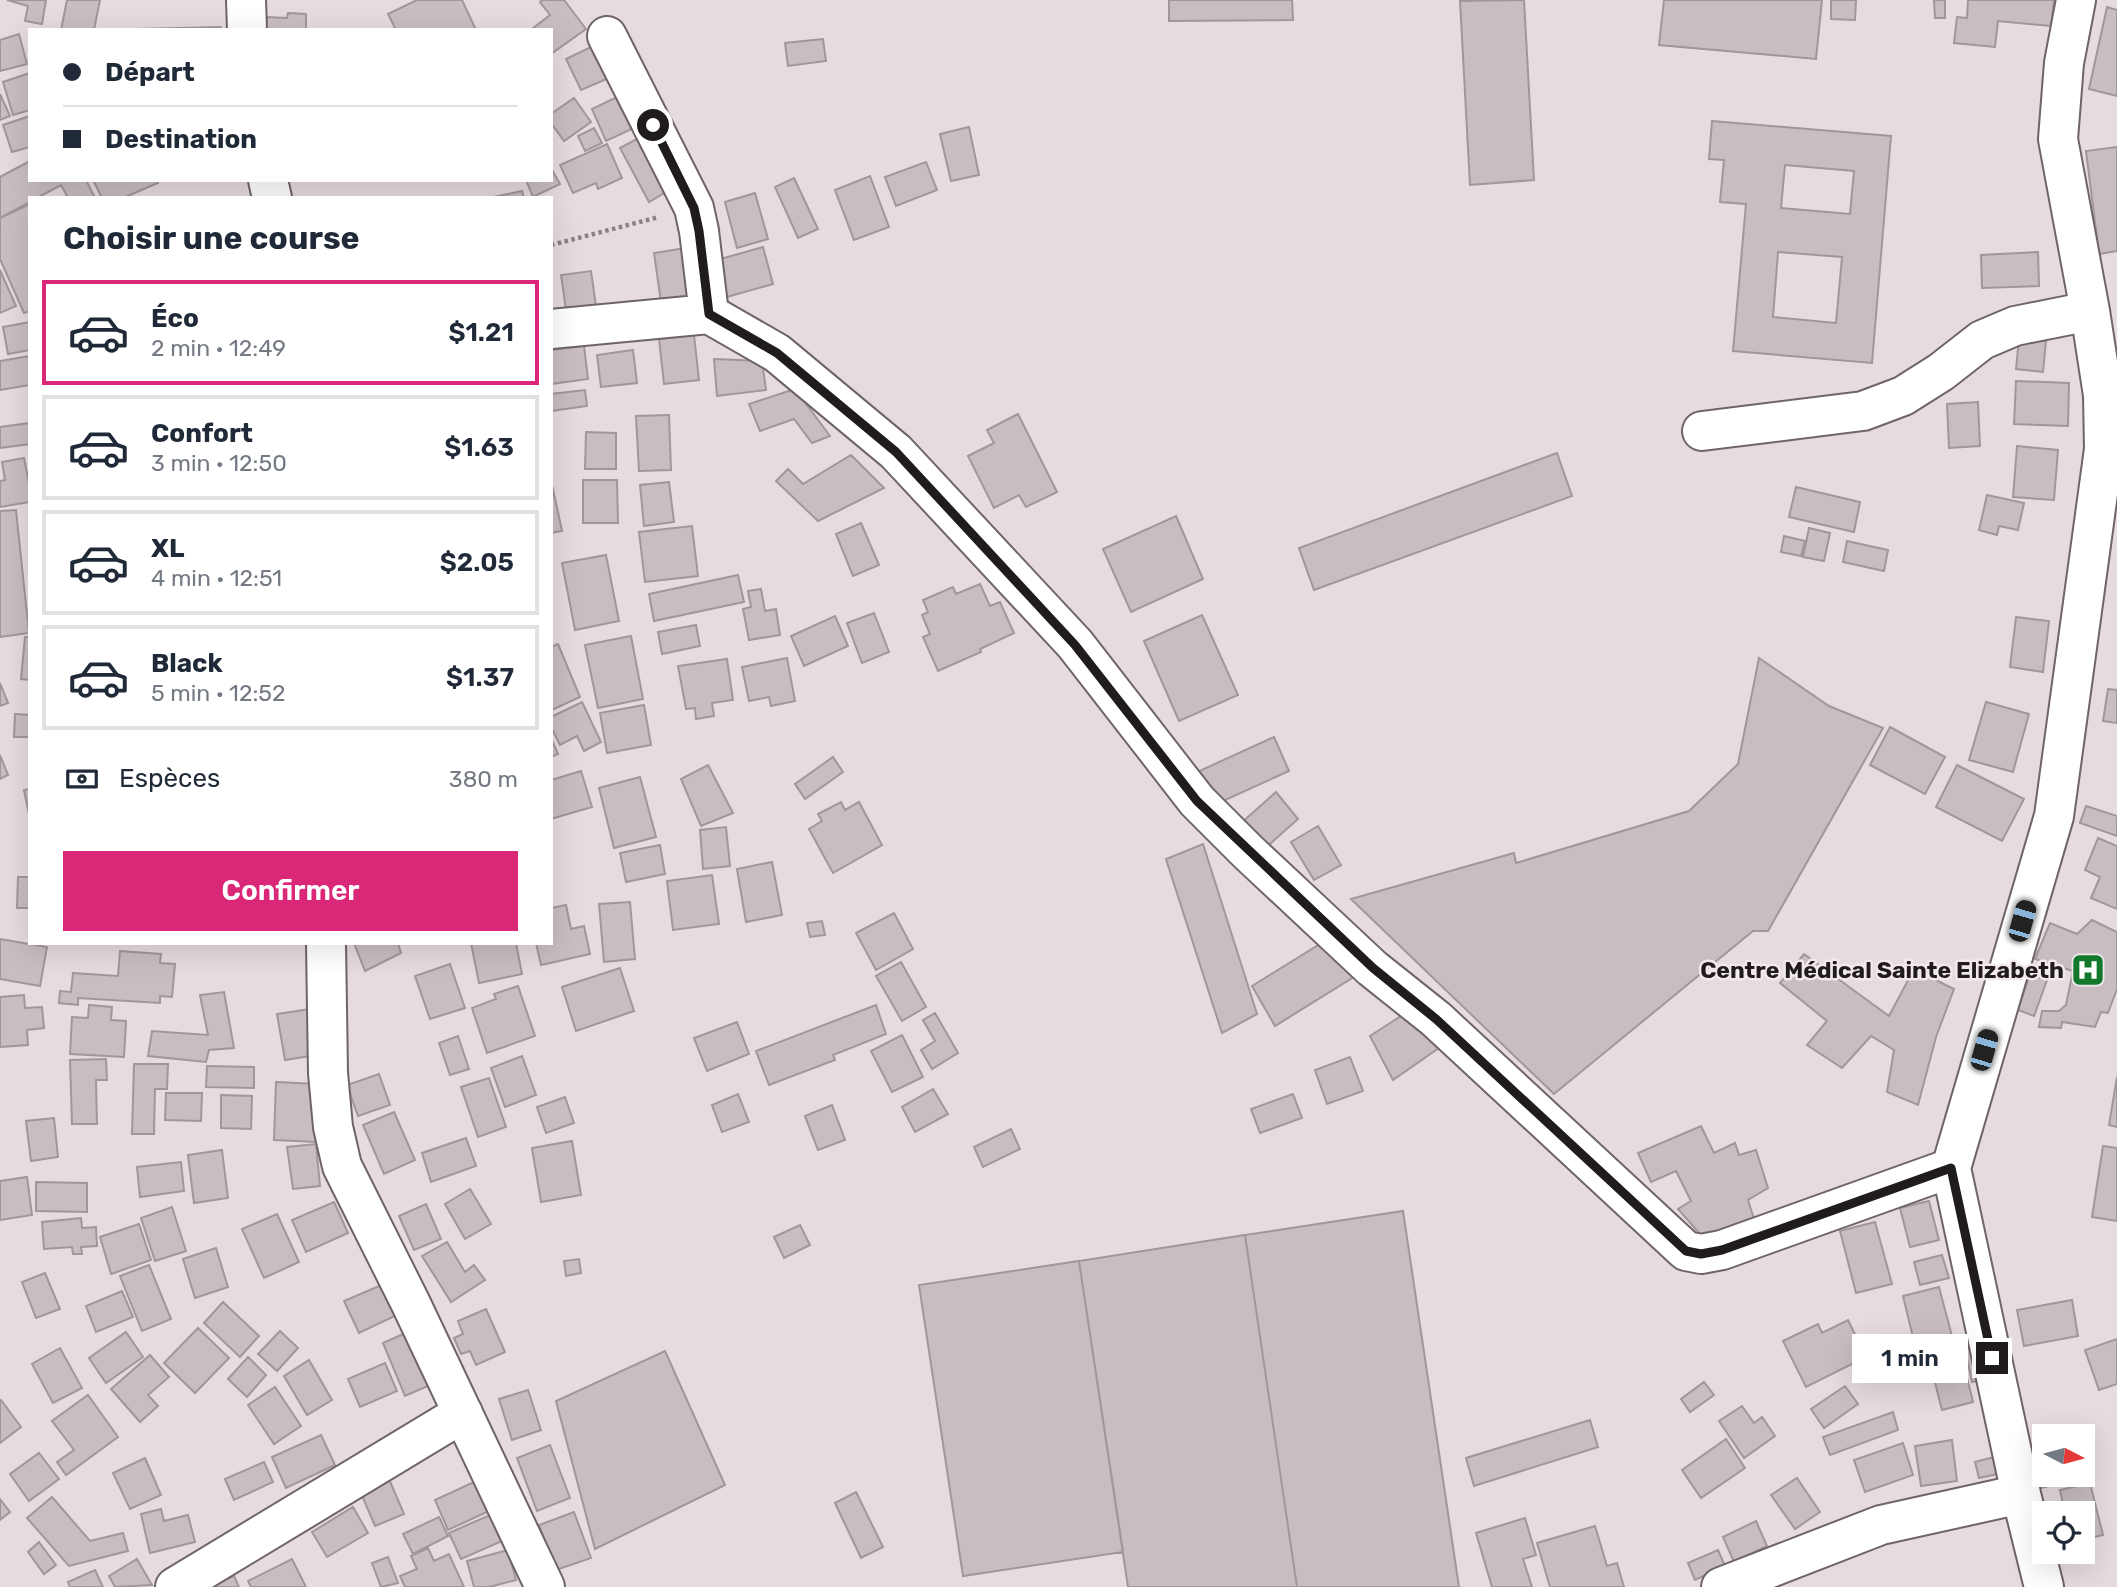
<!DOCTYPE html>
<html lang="fr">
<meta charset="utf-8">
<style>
body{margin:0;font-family:Rubik,sans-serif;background:#f6f6f7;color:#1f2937;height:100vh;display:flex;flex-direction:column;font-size:26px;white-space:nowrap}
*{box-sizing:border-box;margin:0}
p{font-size:23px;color:#747a83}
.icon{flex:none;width:38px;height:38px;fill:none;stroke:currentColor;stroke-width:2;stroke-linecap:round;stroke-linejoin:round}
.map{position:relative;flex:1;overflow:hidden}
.panel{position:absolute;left:28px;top:196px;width:525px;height:749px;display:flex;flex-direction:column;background:#fff;border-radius:0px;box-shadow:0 7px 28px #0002}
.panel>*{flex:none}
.hud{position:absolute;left:28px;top:28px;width:525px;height:154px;border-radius:0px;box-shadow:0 7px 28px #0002;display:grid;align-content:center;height:154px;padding:0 35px;background:#fff}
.needle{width:46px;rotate:96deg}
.tools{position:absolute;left:2032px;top:1424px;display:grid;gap:14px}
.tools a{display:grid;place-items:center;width:63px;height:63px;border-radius:0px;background:#fff;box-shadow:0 7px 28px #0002;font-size:35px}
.end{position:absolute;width:32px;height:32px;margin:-16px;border:9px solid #201c1d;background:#fff;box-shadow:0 0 0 4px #fff}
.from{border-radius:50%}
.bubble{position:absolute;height:49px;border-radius:0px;background:#fff;box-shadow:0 7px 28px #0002;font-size:23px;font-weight:600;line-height:49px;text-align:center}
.car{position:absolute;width:21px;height:42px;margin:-21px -10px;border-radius:9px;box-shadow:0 0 5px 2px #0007;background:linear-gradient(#222 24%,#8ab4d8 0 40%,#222 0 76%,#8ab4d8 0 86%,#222 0)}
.hud b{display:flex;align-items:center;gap:24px;height:66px;font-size:26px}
.hud b+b{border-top:2px solid #e0e1e3}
.hud i{width:18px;height:18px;background:#1f2937}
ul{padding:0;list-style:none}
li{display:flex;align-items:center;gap:21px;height:105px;margin:0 14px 10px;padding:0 21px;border:4px solid #e0e1e3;border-radius:0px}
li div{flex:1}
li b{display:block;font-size:26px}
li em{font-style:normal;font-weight:600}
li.current{border-color:#db2777}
li>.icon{width:63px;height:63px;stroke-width:1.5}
h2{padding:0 35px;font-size:32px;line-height:84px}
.pay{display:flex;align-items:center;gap:18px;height:77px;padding:0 35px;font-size:26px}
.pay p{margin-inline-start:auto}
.button{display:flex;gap:14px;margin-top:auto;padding:14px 35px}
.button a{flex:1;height:80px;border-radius:0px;background:#db2777;color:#fff;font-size:28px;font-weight:600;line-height:80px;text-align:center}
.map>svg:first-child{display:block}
</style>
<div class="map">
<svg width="2117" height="1587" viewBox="0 0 2117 1587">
<rect width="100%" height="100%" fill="#e6dbde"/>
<path fill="#c8bec1" stroke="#a1979a" stroke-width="2" fill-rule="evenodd" d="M7,0H46L42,24L25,21L28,6Z
M67,0H100L94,30H61Z
M417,0H462L476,30H396L388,14Z
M542,0H564L586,29L551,54V30L532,29L550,15L540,2Z
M1169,0H1292L1293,20L1169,21Z
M1524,0L1534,180L1470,185L1460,1Z
M1664,0H1822L1816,59L1659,45Z
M1831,0H1856L1855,20L1831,19Z
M1934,0H1945V18H1935Z
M1968,0H2054L2051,26L1998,21L1995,47L1954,43L1957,17L1967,18Z
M2107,7L2117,10V96L2089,89Z
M288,13L306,14V30H266L267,17L287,18Z
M221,27L222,30L135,29Z
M19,34L27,64L0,71V40Z
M823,39L826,61L788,66L785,43Z
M593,46L609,78L581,90L566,59Z
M30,73V110L13,115L3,82Z
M0,94L10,116L0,120Z
M621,95L636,127L606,141L592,109Z
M574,98L591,122L564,141L551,123V114Z
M30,116V147L12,152L3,125Z
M1712,121L1891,136L1872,363L1733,351L1746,204L1720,202L1724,160L1709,159ZM1785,165L1854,171L1850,214L1781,208ZM1778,252L1842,257L1836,323L1773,317Z
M969,127L979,175L951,181L940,134Z
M594,128L602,143L585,151L578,136Z
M644,135L673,188L649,202L620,148Z
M607,144L622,178L598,189L596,183L573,193L560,165Z
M2117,147V251L2099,254L2086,151Z
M30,161V180H86L95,198H68L61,185L37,198H30V202L0,218V177Z
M926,162L937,190L896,206L885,177Z
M551,168L560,184L533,197L526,180H551Z
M870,176L889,227L854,240L835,190Z
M794,178L818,229L798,238L775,187Z
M93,180H157L158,183L123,198H102Z
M522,191L524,198H489Z
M755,193L768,239L737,248L725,202Z
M30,204V311L24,313L0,259V218Z
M763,247L773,284L727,297L717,260Z
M686,248L694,304L662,309L654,253Z
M2038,252L2039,286L1982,288L1981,255Z
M0,270L16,306L0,313Z
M591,271L597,313L567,317L561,275Z
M30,322V350L8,354L3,327Z
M694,335L699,380L664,384L659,339Z
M2019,339L2046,341L2043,372L2016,369Z
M584,346L588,379L551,384V350Z
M633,350L637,383L601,387L597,355Z
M30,356V385L0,390V361Z
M714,359L762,361L766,390L717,396Z
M2016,381L2069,383L2068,426L2014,424Z
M795,389L830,436L812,443L794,419L760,431L749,404Z
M585,390L587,406L551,411V394Z
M1978,402L1980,446L1949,448L1947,404Z
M1018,414L1057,492L1026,507L1019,495L994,508L968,456L994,443L987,430Z
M669,415L671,470L639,471L636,416Z
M30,423V444L0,448V427Z
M586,432L616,433V469H585Z
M2017,446L2058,450L2054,500L2013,497Z
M1557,453L1572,496L1314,590L1299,548Z
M851,455L884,488L818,521L776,481L788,469L803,484Z
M24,458L30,488V502L0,507V481L5,480L2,462Z
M551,480L562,531L551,533Z
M583,480H617L618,523H583Z
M669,482L674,522L644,526L640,485Z
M1796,487L1860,502L1854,532L1789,517Z
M1987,495L2024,503L2018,530L1999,526L1997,535L1979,530Z
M16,510L29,633L0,637V511Z
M1176,516L1203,579L1131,612L1103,549Z
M861,523L879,565L853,576L836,534Z
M692,526L698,576L645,582L639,532Z
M1809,528L1830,533L1824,561L1803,557Z
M1784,536L1805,541L1801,556L1781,552Z
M1847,541L1888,550L1884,571L1843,562Z
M606,555L619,621L575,630L562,563Z
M738,575L744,602L654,621L649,594Z
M980,584L990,606L1000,602L1014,633L980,649L981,652L938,671L923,637L930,634L922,615L928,612L923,600L953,587L956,594Z
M761,589L765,611L776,609L780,635L749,640L743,609L751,607L748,591Z
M874,613L889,652L862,663L847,623Z
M1202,615L1238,695L1179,721L1144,641Z
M835,616L848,646L804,666L791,636Z
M2016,617L2049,621L2043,672L2010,667Z
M696,625L700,646L662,654L658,632Z
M631,636L643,699L598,708L585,645Z
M25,637H30V680L21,679Z
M558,644L580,697L552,710L551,647Z
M787,658L795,701L771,706L769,697L749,701L742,667Z
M1759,658L1829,706L1883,728L1768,931H1753L1554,1094L1351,899L1514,853L1516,863L1689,811L1738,764Z
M727,659L733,700L712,703L714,716L696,719L695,708L686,709L678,666Z
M0,683L8,703L0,706Z
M2108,689L2117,690V723L2103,721Z
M582,702L601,742L584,751L577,736L560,745L551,727V717Z
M1986,702L2029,714L2013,772L1969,760Z
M644,705L651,745L607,753L600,713Z
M15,714L30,715V737H14Z
M1890,727L1945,757L1925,794L1870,765Z
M1274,737L1289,771L1210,807L1195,773Z
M551,738L558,754L551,757Z
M0,755L8,775L0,779Z
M833,757L843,772L805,799L795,784Z
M708,765L733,813L701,826L681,779Z
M1957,765L2024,799L2002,841L1936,807Z
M581,771L592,807L551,819V780Z
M640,777L656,837L614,848L599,788Z
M30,789V819L24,790Z
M1276,792L1298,819L1263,850L1240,824Z
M841,802L845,810L859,802L882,845L833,873L809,829L822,821L818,814Z
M2086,806L2117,816V836L2080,823Z
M1318,826L1341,865L1314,880L1291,842Z
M726,827L730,866L703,869L700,830Z
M2098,838L2117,846V909L2091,898L2100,877L2085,870Z
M1203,844L1257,1014L1222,1033L1166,859Z
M660,845L665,874L626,882L620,853Z
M772,862L782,915L746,922L737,869Z
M712,875L719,924L673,930L667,881Z
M18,877H30V908H17Z
M630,902L635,959L604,962L599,904Z
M566,905L571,929L584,926L590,954L541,965L536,943H551V908Z
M894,913L913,949L876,970L856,933Z
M2092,920L2117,932V989L2108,1013L2101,1012L2095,1027L2062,1022L2061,1028L2039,1027L2042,1011H2059L2066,1005L2073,971L2035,959L2050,923L2077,934Z
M822,921L825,935L810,937L807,923Z
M0,939L47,947L40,986L0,979Z
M1328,939L1357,975L1275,1026L1252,986Z
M354,943H398L401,953L365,971Z
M471,943H516L522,974L479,983Z
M120,951L161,954L160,963L175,964L172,997L160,996V1003L78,998V1005L59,1003L60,991L71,992L73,973L118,976Z
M1804,954L1889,1016L1914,969L1954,989L1936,1037L1918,1105L1887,1092L1894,1050L1871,1036L1842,1068L1807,1045L1827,1021L1780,983Z
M901,962L926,1007L902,1021L876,976Z
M450,964L465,1008L430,1019L415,976Z
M620,968L634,1011L576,1031L562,987Z
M2030,974L2047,980L2034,1016L2018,1010Z
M518,986L535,1036L487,1053L472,1008L496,999L494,994Z
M224,992L234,1048L209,1050L206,1062L148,1056L152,1031L208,1035L200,995Z
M24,995L25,1008L42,1007L44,1028L27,1030L28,1045L0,1047V997Z
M89,1005L112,1007L111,1020L126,1021L124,1057L70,1054L72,1017L88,1018Z
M876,1005L886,1034L833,1055L835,1060L769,1085L756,1051Z
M310,1009L317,1055L285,1060L277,1014Z
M935,1013L958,1053L932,1069L921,1050L935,1041L923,1020Z
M1401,1016L1426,1019L1446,1043L1393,1080L1370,1036Z
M737,1022L749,1054L707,1071L694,1038Z
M902,1035L923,1077L892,1092L871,1051Z
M458,1036L469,1069L450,1075L439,1043Z
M522,1056L536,1095L505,1107L491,1068Z
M1350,1057L1363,1091L1327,1104L1315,1070Z
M106,1059L107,1080H96L97,1124H72L70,1060Z
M134,1064H168L167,1089H155L154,1134H132Z
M207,1066L254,1067V1088L206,1087Z
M379,1074L390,1105L358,1116L347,1085Z
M2117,1077V1127L2109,1125Z
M489,1078L506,1127L478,1137L461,1087Z
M276,1082L318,1084L317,1142L274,1140Z
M933,1089L948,1114L915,1132L902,1107Z
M166,1093H202L201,1121L165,1120Z
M738,1094L749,1122L722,1132L712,1105Z
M1293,1094L1302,1118L1260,1133L1251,1109Z
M221,1095L252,1096L251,1129L221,1128Z
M565,1097L574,1123L546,1133L537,1107Z
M832,1105L845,1140L818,1150L805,1116Z
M394,1112L415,1160L384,1174L363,1125Z
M54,1118L58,1157L31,1161L26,1121Z
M1701,1126L1714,1153L1735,1143L1739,1155L1756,1150L1768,1188L1748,1200L1754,1219L1707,1242L1678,1209L1691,1201L1676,1171L1651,1182L1638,1153Z
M1011,1129L1020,1149L983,1167L974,1147Z
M466,1138L476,1166L431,1182L422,1153Z
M572,1141L581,1195L541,1202L532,1148Z
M316,1144L320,1186L293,1189L287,1147Z
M2103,1146L2117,1148V1221L2092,1217Z
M222,1150L228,1198L194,1203L188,1155Z
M181,1162L184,1191L140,1197L137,1167Z
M27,1177L32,1215L0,1220V1181Z
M36,1182L87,1183V1212L36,1211Z
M470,1189L491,1224L465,1239L445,1204Z
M1929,1201L1939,1240L1910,1247L1900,1208Z
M334,1202L348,1233L306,1252L292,1220Z
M426,1204L441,1239L414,1250L399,1216Z
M172,1207L186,1251L155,1261L141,1218Z
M1403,1211L1459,1587H1297L1245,1235Z
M277,1214L299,1262L264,1278L242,1229Z
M81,1218L82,1228L96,1227L97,1246L81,1247L82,1254H73L72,1247L44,1249L42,1222Z
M1875,1222L1892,1284L1856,1293L1840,1231Z
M139,1224L151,1260L111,1274L100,1237Z
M800,1225L810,1245L784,1258L774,1237Z
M1245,1235L1297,1587H1128L1079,1261Z
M447,1242L465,1272L474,1265L485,1280L451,1302L422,1256Z
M216,1248L228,1287L195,1298L183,1259Z
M1942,1255L1949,1278L1920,1285L1914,1262Z
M579,1259L581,1273L566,1276L564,1261Z
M1079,1261L1123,1552L963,1576L919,1285Z
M149,1265L171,1319L142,1331L120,1276Z
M45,1273L60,1309L36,1318L22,1282Z
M386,1283L399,1314L359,1333L344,1301Z
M1939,1287L1953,1340L1916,1350L1903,1296Z
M122,1291L133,1317L96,1332L86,1306Z
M2072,1300L2078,1336L2024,1346L2017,1310Z
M223,1302L259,1336L240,1357L204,1323Z
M486,1309L505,1352L476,1365L470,1351L461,1354L454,1338L463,1334L458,1321Z
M1848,1320L1866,1357L1806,1387L1783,1341L1818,1324L1822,1333Z
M198,1328L229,1358L195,1393L164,1363Z
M412,1330L435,1383L405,1396L383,1343Z
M280,1331L298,1348L277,1371L258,1354Z
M126,1332L143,1357L106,1383L89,1358Z
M2117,1339V1384L2099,1390L2085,1350Z
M1978,1346L1985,1379L1972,1382L1965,1349Z
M60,1348L82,1388L53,1403L32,1364Z
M665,1351L725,1485L595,1549L556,1401Z
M1961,1354L1973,1402L1942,1410L1930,1363Z
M150,1355L169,1377L148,1395L158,1406L140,1422L111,1389Z
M248,1357L266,1375L247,1397L228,1379Z
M309,1360L332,1400L307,1415L284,1376Z
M385,1363L397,1391L360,1407L348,1379Z
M1704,1382L1714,1395L1690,1412L1681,1399Z
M1845,1386L1858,1404L1824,1428L1811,1409Z
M275,1387L301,1426L274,1444L248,1405Z
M528,1390L541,1430L512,1440L499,1399Z
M88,1395L118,1437L66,1475L57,1462L74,1450L52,1421Z
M1,1400L21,1427L0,1443V1401Z
M1742,1406L1754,1423L1762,1417L1775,1436L1744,1458L1719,1421Z
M1893,1412L1898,1430L1830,1455L1823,1437Z
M1590,1420L1598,1447L1474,1486L1466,1458Z
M321,1435L335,1465L286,1488L272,1457Z
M1726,1439L1745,1468L1701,1498L1682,1470Z
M1952,1440L1957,1481L1921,1486L1915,1446Z
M1903,1443L1913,1475L1865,1492L1854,1460Z
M550,1445L570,1498L537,1511L517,1458Z
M39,1453L59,1479L29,1501L10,1474Z
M1994,1457L1998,1474L1979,1478L1975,1462Z
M145,1458L161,1495L130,1509L113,1473Z
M264,1462L273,1482L234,1500L225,1479Z
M2044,1469V1475H2055L2057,1484L2041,1488L2036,1471Z
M1797,1478L1820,1512L1795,1529L1771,1495Z
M389,1479L404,1514L375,1526L360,1491Z
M476,1481L489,1511L448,1530L435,1500Z
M2090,1483L2103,1535L2082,1540V1514H2065L2060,1490Z
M856,1492L883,1547L861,1558L835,1503Z
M52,1497L90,1541L123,1533L128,1551L69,1566L27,1518Z
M0,1499L10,1512L0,1520Z
M353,1507L368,1533L327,1557L312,1532Z
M161,1509L164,1521L188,1515L195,1542L150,1553L141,1514Z
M574,1512L591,1558L556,1570L539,1525Z
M490,1515L502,1541L461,1559L449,1533Z
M439,1517L448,1536L413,1554L403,1534Z
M1525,1518L1536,1555L1523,1559L1532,1587H1492L1476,1533Z
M1756,1521L1767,1546L1734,1562L1723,1537Z
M1595,1526L1607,1566L1617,1563L1624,1587H1550L1537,1543Z
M39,1542L56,1565L44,1574L28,1552Z
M428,1548L434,1561L449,1554L464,1587H405L400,1576L417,1569L411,1556Z
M508,1550L516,1580L489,1587H474L467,1561Z
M1718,1550L1725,1566L1695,1580L1688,1563Z
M388,1557L398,1583L381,1587L372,1563Z
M137,1559L152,1585L115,1587L109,1576Z
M292,1559L306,1587H251L248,1581Z
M95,1570L103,1587H70L68,1582Z
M234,1576L239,1587H207Z"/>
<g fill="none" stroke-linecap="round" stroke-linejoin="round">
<defs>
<path id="minor" d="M246,0L247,30
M607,36L694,208L699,231L709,314
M268,180L272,198
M551,329L709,314L777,353L896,452L1075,644L1197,801L1248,852L1372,968L1436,1019L1686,1251L1701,1254L1722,1250L1951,1168
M1702,431L1863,411L1903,396L1941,372L1982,340L2015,326L2090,311
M326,943L328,1073L333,1127L342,1166L411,1304L545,1587
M175,1587L463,1413
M1721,1587L1881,1525L2021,1494
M2044,1587L2021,1494L1951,1168L2054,816L2104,449L2103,395L2090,311L2058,139L2064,63L2076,0"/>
</defs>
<use href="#minor" stroke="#6f6568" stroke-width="42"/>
<path stroke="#898183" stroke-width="4.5" stroke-dasharray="3.5 3.5" stroke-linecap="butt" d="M551,245L659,217"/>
<use href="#minor" stroke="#fff" stroke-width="38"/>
</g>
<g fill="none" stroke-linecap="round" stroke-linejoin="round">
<path stroke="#201c1d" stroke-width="9" d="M653,125L694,208L699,231L709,314L777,353L896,452L1075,645L1197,801L1373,968L1436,1019L1686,1251L1701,1254L1722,1250L1951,1168L1992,1358"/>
</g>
<defs>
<symbol id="hospital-square" viewBox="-11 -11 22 22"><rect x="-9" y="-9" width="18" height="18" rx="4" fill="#13782b" stroke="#f3e8eb"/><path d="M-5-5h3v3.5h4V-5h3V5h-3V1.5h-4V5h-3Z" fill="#fff"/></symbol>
</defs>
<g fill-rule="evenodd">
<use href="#hospital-square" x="2069" y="951" width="38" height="38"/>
</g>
<g text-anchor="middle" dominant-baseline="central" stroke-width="5" stroke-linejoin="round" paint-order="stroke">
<g font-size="23" font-weight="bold" fill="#201c1d" stroke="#f3e8eb" text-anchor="end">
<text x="2064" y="970">Centre Médical Sainte Elizabeth</text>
</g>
</g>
</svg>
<div class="tools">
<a><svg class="needle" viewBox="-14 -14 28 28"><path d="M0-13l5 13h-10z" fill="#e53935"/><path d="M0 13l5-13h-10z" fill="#747a83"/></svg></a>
<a><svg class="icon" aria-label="locate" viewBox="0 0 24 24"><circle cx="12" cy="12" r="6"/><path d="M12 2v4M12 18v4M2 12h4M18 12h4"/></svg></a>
</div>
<i class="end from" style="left:653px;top:125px"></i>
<i class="end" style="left:1992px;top:1358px"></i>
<div class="bubble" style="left:1852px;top:1334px;width:116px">1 min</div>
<i class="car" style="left:2022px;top:921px;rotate:16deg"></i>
<i class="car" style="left:1984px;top:1050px;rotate:16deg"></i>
<div class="hud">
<b><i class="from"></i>Départ</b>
<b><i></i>Destination</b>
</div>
<section class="panel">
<h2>Choisir une course</h2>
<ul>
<li class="current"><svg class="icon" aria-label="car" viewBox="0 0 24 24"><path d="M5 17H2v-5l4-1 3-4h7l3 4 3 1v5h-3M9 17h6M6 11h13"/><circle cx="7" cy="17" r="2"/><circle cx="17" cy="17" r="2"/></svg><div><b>Éco</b><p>2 min · 12:49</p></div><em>$1.21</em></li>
<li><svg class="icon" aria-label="car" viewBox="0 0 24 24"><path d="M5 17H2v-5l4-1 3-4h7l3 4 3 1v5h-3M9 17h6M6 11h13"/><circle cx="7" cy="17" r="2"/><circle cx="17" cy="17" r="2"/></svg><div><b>Confort</b><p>3 min · 12:50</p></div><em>$1.63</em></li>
<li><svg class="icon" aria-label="car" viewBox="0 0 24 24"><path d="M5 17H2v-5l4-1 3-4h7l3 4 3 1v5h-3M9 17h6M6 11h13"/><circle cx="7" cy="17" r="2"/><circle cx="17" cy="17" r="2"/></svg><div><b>XL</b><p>4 min · 12:51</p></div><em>$2.05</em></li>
<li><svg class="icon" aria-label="car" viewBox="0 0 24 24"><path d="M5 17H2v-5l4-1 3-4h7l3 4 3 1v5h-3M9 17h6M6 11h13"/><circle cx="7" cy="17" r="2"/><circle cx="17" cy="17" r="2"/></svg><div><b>Black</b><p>5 min · 12:52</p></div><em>$1.37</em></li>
</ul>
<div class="pay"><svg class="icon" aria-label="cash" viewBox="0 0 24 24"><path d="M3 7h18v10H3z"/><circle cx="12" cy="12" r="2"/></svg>Espèces<p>380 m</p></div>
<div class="button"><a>Confirmer</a></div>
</section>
</div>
